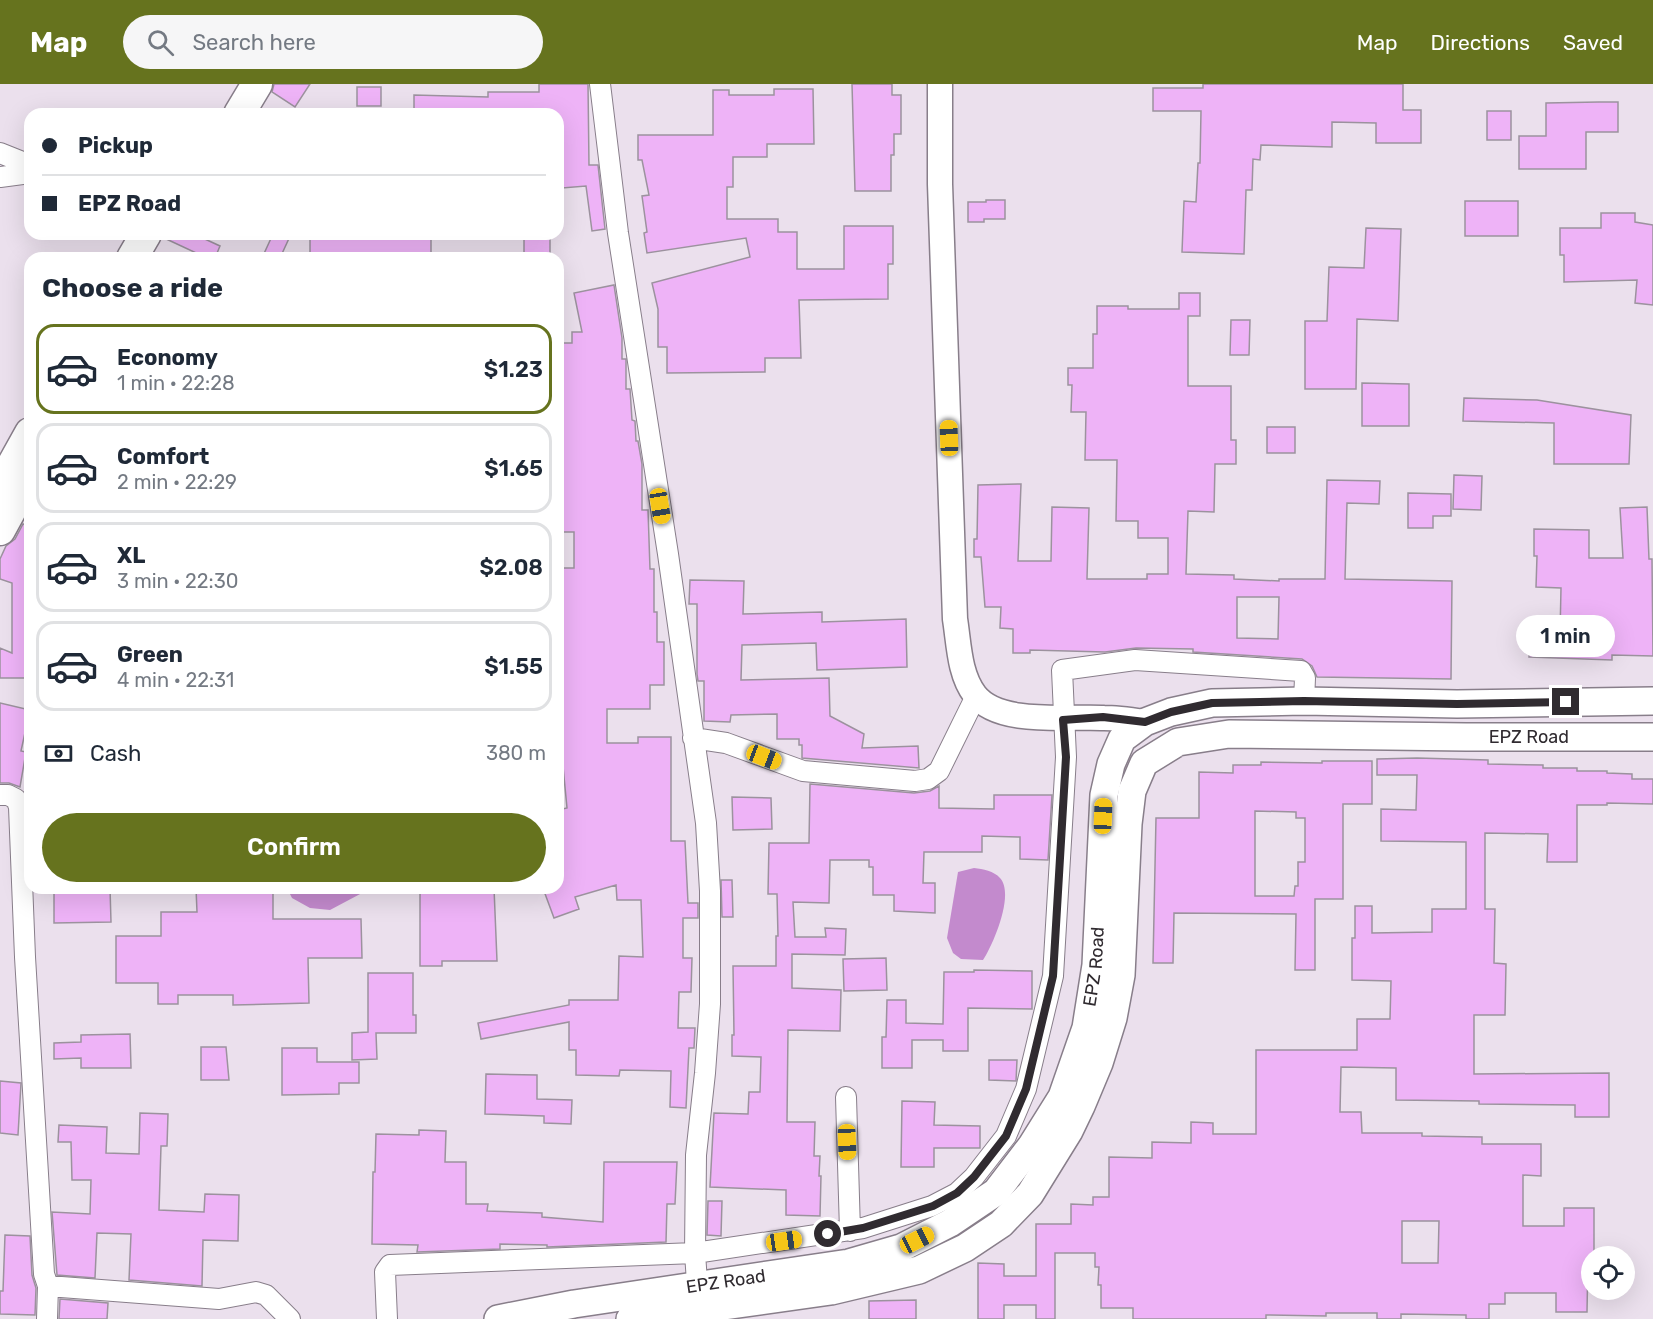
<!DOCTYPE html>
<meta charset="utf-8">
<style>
body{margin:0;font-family:Rubik,sans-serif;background:#f6f6f7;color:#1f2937;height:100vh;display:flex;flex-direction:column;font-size:22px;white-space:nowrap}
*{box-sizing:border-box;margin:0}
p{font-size:20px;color:#747a83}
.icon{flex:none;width:33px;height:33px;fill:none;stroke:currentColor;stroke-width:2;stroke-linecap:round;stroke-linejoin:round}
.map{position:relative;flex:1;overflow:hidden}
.sheet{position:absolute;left:24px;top:168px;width:540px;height:642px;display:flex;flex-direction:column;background:#fff;border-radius:18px;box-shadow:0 6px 24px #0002}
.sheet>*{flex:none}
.hud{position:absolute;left:24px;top:24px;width:540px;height:132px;border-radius:18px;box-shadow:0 6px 24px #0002;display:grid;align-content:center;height:132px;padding:0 18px;background:#fff}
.buttons{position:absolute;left:1581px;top:1162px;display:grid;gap:12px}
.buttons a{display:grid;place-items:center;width:54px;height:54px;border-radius:50%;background:#fff;box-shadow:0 6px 24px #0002;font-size:30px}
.end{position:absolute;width:27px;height:27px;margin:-14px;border:8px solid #302b30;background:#fff;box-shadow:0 0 0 3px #fff}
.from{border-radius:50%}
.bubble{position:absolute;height:42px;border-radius:21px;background:#fff;box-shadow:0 6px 24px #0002;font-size:20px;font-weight:600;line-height:42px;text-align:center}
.car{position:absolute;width:18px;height:36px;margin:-18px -9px;border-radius:8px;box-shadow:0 0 4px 2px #0007;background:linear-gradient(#f5c518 24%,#345 0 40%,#f5c518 0 76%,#345 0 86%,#f5c518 0)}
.hud b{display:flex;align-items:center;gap:21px;height:57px;font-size:22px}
.hud b+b{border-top:2px solid #e0e1e3}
.hud i{width:15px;height:15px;background:#1f2937}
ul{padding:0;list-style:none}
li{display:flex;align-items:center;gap:18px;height:90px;margin:0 12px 9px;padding:0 6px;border:3px solid #e0e1e3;border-radius:18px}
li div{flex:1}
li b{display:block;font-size:22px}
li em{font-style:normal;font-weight:600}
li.on{border-color:#66731e}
li>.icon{width:54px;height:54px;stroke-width:1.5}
h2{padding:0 18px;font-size:27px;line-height:72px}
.pay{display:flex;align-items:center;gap:15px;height:66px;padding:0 18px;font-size:22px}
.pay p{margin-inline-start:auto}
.button{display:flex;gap:12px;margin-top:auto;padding:12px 18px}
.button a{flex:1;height:69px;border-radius:36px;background:#66731e;color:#fff;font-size:24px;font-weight:600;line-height:69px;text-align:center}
header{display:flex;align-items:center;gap:36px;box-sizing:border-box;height:84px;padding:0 30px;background:#66731e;color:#fff}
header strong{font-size:28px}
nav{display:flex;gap:33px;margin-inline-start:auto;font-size:21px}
.search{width:420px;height:54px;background:#f6f6f7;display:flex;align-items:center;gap:15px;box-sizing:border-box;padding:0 21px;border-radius:33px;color:#747a83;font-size:22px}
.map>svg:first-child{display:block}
</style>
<header>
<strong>Map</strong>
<div class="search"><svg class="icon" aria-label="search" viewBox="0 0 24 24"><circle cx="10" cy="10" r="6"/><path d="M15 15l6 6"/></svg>Search here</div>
<nav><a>Map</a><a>Directions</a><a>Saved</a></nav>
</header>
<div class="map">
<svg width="1653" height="1235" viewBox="0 0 1653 1235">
<rect width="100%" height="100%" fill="#ebe0ed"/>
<path fill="#c38acd" d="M974,784C983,785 994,787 1000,794C1015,810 993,861 983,876L961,875L953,869L947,854L958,788Z
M287,804H364L362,809L330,826L310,824L292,814Z"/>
<path fill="#eeb3f7" stroke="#9c929e" stroke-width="1.5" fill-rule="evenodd" d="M274,0H310L295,23L272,8Z
M539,0H588L589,81H598L605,145L592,147L586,102L562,104L558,64V30H539V26H500V30H414V11L488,13V8H539Z
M852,0H892V11H901V50H894V71H891V107H855Z
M1203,0H1403V26H1421V59H1376V39L1332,38V63L1261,61L1260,76L1253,75L1252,106H1246L1244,170L1182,168L1184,117L1196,118L1198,79H1200L1201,27H1153V4H1203Z
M357,3H381V22H357Z
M774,5H813L814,60H767V73H733V103H727V135H778V148H797V185H844V142H893V180H888V215L799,216L801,274H765V288L667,289V263H658V225L652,199L750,173L746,154L647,169L644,149L647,148L642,112L649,111L642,76H638V51H713V6H729V11H774Z
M1599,18H1618V48H1586V85H1519V52H1546V19Z
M1487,27H1511V56H1487Z
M986,116H1005V135H984V138H968V118H986Z
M1465,117H1518V152H1465Z
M1601,129H1635V138L1653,141V221L1635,219L1637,196L1564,198V171H1560V144H1601Z
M1366,144L1401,145L1398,237L1357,235L1356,305H1305V237H1327L1329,183L1364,184Z
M163,150H194L220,162L215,174H207L162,153Z
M273,150H291L280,174H262Z
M310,150H374V155H412V150H431V174H409V172H374V174L310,172Z
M524,150H550V174H524Z
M614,201L622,254V275H626V305H630L632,336L635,337L636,357H638L642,380V426H648L650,485H654V528H657V558H664V601H650V625H607V659H638V653H671V757H685L688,819H698V834H683V874H692L691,908H679L678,944H695L694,964H689L686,1024L670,1023L671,987L620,986L619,992L576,991V966H569V938L481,955L478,939L569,921V916H618L619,872L643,873L641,816H617L616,801L575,813L579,825L554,834L544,807L558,804V726L567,724L562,672V629H558V484H574V448H558V259H572V248H582L574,209Z
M1179,209H1200V232H1188V302H1231V356H1236V380H1215L1214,428L1188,427L1186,490L1234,491V495L1279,497V495H1325L1327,396L1380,397L1379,420L1347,419L1345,495L1452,497L1451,595L1317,593L1312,582L1302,575L1193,568V565L1136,564L1105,568L1030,566V569H1013V545L1000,544L1001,523H985L981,473H974V455H977L978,401L1021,400L1018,477H1051L1052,423L1089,424L1087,495H1147V490H1168V454H1138V437H1116L1117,376H1085L1086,328H1071L1072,301H1068V284H1093V250H1097V222H1128V225H1179ZM1237,513H1279L1278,555L1237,554Z
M1231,236H1250L1249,271H1230Z
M1362,299L1409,300V342H1362Z
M1464,314L1537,316L1631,331L1629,380H1554V339L1463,337Z
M1267,343H1295V369H1267Z
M1454,391L1482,392L1481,426L1453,425Z
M1408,409L1451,410V432H1433V444H1408Z
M1647,423L1649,475H1652L1653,572L1612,571V576L1529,573L1530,549L1560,550L1561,504L1536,503L1537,472H1534V445L1589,446V474H1623L1620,424Z
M23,440L30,443V594H0V564L12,569V499L0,495V475L6,462L15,455Z
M690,496L744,497L743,530L822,528V538L906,535L907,583L817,586L816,559L742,561L741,596L829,594L830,632L864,650L862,664L918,662L919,684L802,674V661H799V655H777V630L731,631L730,638L704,637V597H698L697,590V520H689Z
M0,619L30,626L21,667L26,668L20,703L9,699H0Z
M1417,674L1488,676V680L1543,681V684H1577V687H1607V689L1632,690V695H1653V720L1607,719V721H1577V778H1547L1548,750L1485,749V825H1495L1494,879L1506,880L1505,931H1474V990L1609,989V1033H1575V1021L1479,1020V1017L1396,1016V984L1341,983L1340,1028H1361L1362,1049H1422V1052L1482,1053V1060H1541V1092L1523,1091V1142H1564V1124H1594V1173L1588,1174L1587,1228H1556V1209H1505V1220H1489V1235H1466V1231L1401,1230V1235H1377V1229H1326V1232L1266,1231V1235H1133V1224H1101V1201H1098L1099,1183H1095V1169H1055V1235H1036V1221H1004V1235H978V1179L1004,1180V1192H1036V1140H1071V1120L1093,1121V1113H1109V1073L1152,1074V1058L1191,1059V1038L1213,1039V1050H1256V966H1357V935H1390L1391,897L1352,896V854H1355V822H1372V849L1432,848V825H1466V758L1381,757V725L1416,726L1417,691H1377V675ZM1402,1137H1439L1438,1179H1402Z
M1322,677H1372V720H1343V815H1315V886H1295L1296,830L1174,829L1173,879H1153L1156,734H1199V688L1233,689V681H1261V678L1322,679ZM1255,727L1296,728V734H1305V778H1298V802H1295L1294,812H1255Z
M810,700L914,709L930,707L939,702V724L994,725V711H1052L1048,776L1020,775V753L982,752V768H924L923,799H935V829L894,827V811H873V783H869V776H830L829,819L793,818L795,853H826L825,844L846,845L845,871L792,870V904L841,906L840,947L788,946L787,1038H815L814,1072H820L819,1092H821L820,1132L786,1131V1106L710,1103L714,1029L748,1030L749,1008H760L761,973L732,972V951H734L733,882H776V852H778L777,810H768L769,759H809Z
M732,713L771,714L772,745L733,746Z
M721,796H732L733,833H722Z
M54,804H110L111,838L54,839Z
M196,804H273V835H361L362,874H308L309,919L233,921V911H178V920H158V899H116V852H161V828H197Z
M420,804H494L497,877H442V882H420Z
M886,874L887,906L844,907L843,875Z
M974,886L1032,887V925L968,924V967H943V956H912V984H882V953H886L887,916H906V939L943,940L944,888H974Z
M368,889H413V931H416V949H376L377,975L352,976V949L368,948Z
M130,950L131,984H81V974L54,975V959L81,958V951Z
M201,963H226L229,996H201Z
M282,964H317V978H359V999H339V1010L282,1011Z
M989,976H1017L1016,997L989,996Z
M486,990L537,991V1015L572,1016L571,1040L544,1039V1032L485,1030Z
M0,997L21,999L18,1051L0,1049Z
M902,1017L935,1018L934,1041L980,1042V1064H934V1083H901Z
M140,1029L168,1030L167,1062H161L159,1126L204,1128L205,1110L239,1111L238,1157L203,1156L202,1202L129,1196L131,1150L97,1149L95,1194L57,1191L52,1128L90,1130L91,1096H72L71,1058H58L59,1041L107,1043L106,1069L139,1070Z
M419,1046L446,1047L445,1078H466V1120H488L487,1127L542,1129V1133L603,1138L604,1078H677L675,1120H667L666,1158L547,1163V1161L500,1160V1165L417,1168L418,1161L372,1160L373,1088H375L376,1050L419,1051Z
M708,1117H722L721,1152L707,1151Z
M5,1151L30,1152L32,1191L36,1204L35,1231L0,1230V1207H3Z
M60,1215L108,1219L107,1235H59Z
M916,1216V1235H869V1217Z"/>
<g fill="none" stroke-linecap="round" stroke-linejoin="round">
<defs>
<path id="minor" d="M600,0L618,149L668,470L706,739L710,807V920L705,989L696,1071L695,1169L698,1213
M0,69L30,81
M0,93L30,89
M693,654L726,659L803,687L915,697L928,695L939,687L976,612
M0,711H8L16,715L19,723L25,873L44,1190L48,1202L47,1235
M846,1013L850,1147
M48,1202L219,1215L256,1208L266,1211L290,1235
M387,1235L385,1188L390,1181L695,1169L863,1144L932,1122L957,1109L974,1093L1006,1052L1026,1005L1053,892L1066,673L1062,586L1135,576L1301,587L1305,594L1304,617"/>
<path id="tertiary" d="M940,0V100L955,535C959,560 959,590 975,611C999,642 1069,632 1104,634C1117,634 1131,636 1145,638"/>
<g id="secondary">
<path id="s1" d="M498,1235L574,1220L849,1179L901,1164L950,1139L996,1108L1032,1061L1062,1013L1086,944L1096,881L1104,711L1111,680L1122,655L1145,638L1171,628L1212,619L1304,617L1457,620L1653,617"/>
<path id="s2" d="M630,1235L831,1207L919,1186L965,1164L1001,1140L1030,1110L1069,1047L1081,1022L1099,979L1113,934L1121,891L1128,740L1132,707L1144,679L1178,658L1229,650L1466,653H1653"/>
</g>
<path id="primary" d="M239,30L257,0
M132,174L146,150
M0,403L30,349
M0,446L30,391"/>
</defs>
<use href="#minor" stroke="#887e8a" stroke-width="22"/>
<use href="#tertiary" stroke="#887e8a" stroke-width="27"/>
<use href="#secondary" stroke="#887e8a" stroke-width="30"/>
<use href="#primary" stroke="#887e8a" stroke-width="33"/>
<use href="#minor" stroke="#fff" stroke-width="20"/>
<use href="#tertiary" stroke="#fff" stroke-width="24"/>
<use href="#secondary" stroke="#fff" stroke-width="27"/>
<use href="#primary" stroke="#fff" stroke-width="30"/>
</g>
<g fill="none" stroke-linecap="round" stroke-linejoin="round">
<path stroke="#302b30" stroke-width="8" d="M828,1150L863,1144L933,1122L957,1109L974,1093L1006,1052L1026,1005L1053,892L1066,673L1063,636L1103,633L1145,638L1171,628L1212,619L1304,617L1457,620L1566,618"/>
</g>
<g text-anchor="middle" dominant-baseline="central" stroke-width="4.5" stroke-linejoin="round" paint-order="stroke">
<g font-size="18" fill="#302b30" stroke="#fff">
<text stroke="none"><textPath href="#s2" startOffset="1275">EPZ Road</textPath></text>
<text stroke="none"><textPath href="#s1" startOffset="771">EPZ Road</textPath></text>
<text stroke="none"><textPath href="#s1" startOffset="231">EPZ Road</textPath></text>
</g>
</g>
</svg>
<div class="buttons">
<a><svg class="icon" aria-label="locate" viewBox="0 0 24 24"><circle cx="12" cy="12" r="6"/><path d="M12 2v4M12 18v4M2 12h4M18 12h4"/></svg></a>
</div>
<i class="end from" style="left:828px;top:1150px"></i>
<i class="end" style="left:1566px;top:618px"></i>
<div class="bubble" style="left:1516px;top:531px;width:99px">1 min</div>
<i class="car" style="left:949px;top:354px;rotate:358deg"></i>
<i class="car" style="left:660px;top:422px;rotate:171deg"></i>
<i class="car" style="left:764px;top:673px;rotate:111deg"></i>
<i class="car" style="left:1103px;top:732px;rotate:2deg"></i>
<i class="car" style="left:847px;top:1058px;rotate:178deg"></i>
<i class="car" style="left:917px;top:1156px;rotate:63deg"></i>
<i class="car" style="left:784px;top:1157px;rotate:82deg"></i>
<div class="hud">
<b><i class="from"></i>Pickup</b>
<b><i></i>EPZ Road</b>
</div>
<section class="sheet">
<h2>Choose a ride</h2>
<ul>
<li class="on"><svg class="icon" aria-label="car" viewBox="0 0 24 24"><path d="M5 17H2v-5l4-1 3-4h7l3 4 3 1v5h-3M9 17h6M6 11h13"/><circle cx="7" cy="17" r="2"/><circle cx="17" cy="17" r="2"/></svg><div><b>Economy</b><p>1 min · 22:28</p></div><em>$1.23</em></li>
<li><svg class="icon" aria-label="car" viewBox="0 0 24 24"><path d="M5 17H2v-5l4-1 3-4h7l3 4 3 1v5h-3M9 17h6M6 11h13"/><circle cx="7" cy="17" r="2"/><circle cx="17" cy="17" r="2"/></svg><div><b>Comfort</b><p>2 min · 22:29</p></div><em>$1.65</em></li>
<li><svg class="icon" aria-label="car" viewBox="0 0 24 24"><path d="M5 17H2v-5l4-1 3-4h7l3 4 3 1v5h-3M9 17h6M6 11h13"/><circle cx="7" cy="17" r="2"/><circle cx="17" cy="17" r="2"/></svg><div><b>XL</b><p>3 min · 22:30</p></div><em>$2.08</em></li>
<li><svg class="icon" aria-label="car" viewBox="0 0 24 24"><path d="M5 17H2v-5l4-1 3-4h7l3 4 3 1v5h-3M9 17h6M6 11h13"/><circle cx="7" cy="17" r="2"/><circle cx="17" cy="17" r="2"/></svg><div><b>Green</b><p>4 min · 22:31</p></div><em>$1.55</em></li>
</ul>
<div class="pay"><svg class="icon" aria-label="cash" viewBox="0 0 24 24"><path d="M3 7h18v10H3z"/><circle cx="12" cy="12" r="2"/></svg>Cash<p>380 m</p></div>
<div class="button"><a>Confirm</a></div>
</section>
</div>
